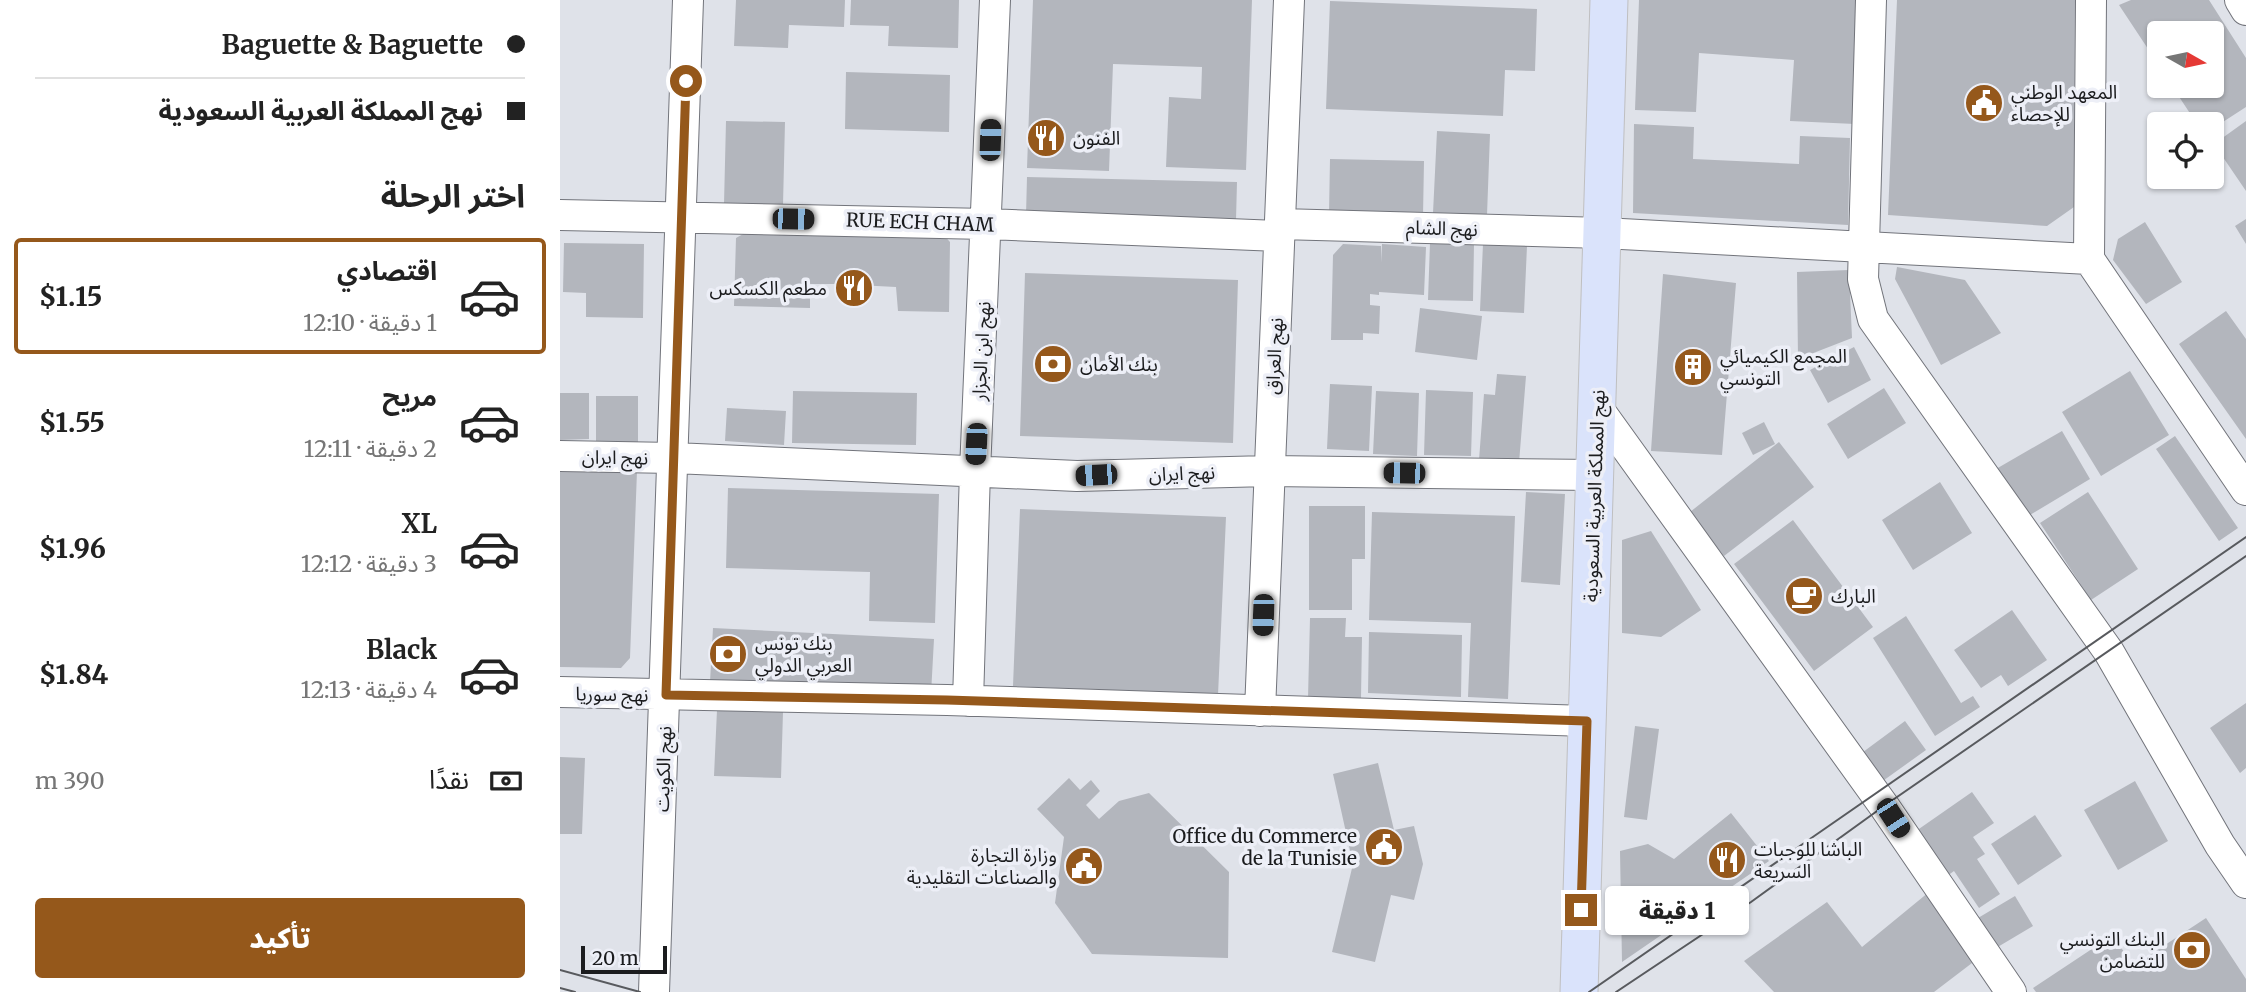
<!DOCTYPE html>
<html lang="ar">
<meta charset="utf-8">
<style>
body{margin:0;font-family:Merriweather,"Noto Sans Arabic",serif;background:#f6f6f6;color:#222;direction:rtl;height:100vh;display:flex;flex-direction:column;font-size:26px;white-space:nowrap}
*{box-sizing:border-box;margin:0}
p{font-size:23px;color:#767676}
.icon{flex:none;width:38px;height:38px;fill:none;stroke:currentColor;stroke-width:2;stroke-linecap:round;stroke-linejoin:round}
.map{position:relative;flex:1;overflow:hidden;direction:ltr}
.sheet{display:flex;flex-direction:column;background:#fff;width:560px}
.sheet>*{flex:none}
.top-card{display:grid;align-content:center;height:154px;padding:0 35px;background:#fff}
.needle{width:46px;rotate:99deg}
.controls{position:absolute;left:1587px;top:21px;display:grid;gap:14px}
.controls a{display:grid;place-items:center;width:77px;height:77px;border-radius:7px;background:#fff;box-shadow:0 2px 5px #0004;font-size:35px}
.scale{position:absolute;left:21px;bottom:18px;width:86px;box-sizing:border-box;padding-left:7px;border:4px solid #1b1c1e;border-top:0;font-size:19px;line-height:24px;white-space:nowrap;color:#1b1c1e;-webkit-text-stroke:5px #edeff7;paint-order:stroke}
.end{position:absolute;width:32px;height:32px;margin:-16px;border:9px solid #95581b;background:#fff;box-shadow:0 0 0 4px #fff}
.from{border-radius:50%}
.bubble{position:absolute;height:49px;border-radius:7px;background:#fff;box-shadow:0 2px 5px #0004;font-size:23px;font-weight:800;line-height:49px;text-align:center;direction:rtl}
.car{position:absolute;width:21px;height:42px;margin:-21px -10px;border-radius:9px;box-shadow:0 0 5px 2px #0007;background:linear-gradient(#222 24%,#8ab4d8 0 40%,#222 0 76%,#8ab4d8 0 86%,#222 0)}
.top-card b{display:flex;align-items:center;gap:24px;height:66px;font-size:26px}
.top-card b+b{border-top:2px solid #e0e0e0}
.top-card i{width:18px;height:18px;background:#222}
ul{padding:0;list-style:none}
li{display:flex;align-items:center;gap:21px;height:116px;margin:0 14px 10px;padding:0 21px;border:4px solid transparent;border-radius:7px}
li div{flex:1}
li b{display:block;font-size:26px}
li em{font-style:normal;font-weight:800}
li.active{border-color:#95581b}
li>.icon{width:63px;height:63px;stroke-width:1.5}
h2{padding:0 35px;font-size:32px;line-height:84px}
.pay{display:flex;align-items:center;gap:18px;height:77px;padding:0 35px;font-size:26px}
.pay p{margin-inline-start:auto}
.cta{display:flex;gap:14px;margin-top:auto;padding:14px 35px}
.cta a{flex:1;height:80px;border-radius:7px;background:#95581b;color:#fff;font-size:28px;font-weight:800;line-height:80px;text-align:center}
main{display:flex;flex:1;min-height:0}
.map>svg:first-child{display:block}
</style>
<main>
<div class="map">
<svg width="1686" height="992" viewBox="0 0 1686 992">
<rect width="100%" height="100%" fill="#dfe2e9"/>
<path fill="#b3b6bd" d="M176,0H285L284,27L229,25L228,48L174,46Z
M291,0H399L398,48L328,46L329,26L290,25Z
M473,0H692L686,170L606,167L609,97L641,99L642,67L553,64L549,171L467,168Z
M1079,0H1301L1295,124L1230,121L1234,60L1139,53L1136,112L1075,110Z
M1337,0H1515L1514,207L1487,226L1328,215Z
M1571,0H1649L1686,58V107L1652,129V124H1637L1612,86H1652V33H1600V67L1559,5Z
M770,1L977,9L975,71L945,70L943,116L766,109Z
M286,72L390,75L389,132L285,129Z
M166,121L225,122L223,205L164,204Z
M1686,121V191L1654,144Z
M1074,124L1134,127L1133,159L1239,164L1240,136L1290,138L1288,225L1073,213Z
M877,131L930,134L927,215L873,213Z
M770,159L864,161L863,216L769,214Z
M467,177L677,182L676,220L466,215Z
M1686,219V244L1675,226Z
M1585,222L1622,282L1586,304L1553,260L1558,239Z
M379,230L390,242L389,312L338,311L336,287L278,284H250V308L174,306L176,238L185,233Z
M4,243L84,244L83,318L26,317V293L3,292Z
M870,243L914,244L913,301L868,300Z
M783,244L821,246V263L822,244L866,247L864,295L819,292V295L810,294V305L820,306L819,334L803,333V340H771L773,255Z
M923,244L967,246L964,313L920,311Z
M1337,267L1405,280L1441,333L1381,365L1335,279Z
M1289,270L1292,338L1238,359L1237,272Z
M465,273L678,280L673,443L460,436Z
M1103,274L1176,283L1162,455L1091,451Z
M860,308L922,316L917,360L855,352Z
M1666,311L1686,339V439L1619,344Z
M1294,347L1311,380L1268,403L1250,370Z
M1570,371L1609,435L1541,476L1502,412Z
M937,374L966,376L959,463L919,460L924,394L935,395Z
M770,384L812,386L809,451L767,449Z
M1324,388L1346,423L1288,459L1267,424Z
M866,390L913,392L911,456L864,455Z
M233,391L357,393L356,445L232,443Z
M816,391L859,393L857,456L813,454Z
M0,393H29V439L0,440Z
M36,396H78V443L36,444Z
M167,408L226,411L224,445L165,441Z
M1204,422L1215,444L1193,455L1182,433Z
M1502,431L1530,479L1465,518L1436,469Z
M1615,436L1678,528L1659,541L1596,449Z
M1219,442L1254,487L1164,556L1130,512Z
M0,469L77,471L70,658L61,668L0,667Z
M1380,482L1412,533L1353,570L1322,520Z
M168,488L379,494L375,623L309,621L310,572L166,568Z
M966,492L1005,494L1000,585L961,582Z
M1528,492L1578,569L1531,600L1480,523Z
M749,506H805V559H792V610H749Z
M460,509L666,517L658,695L453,686Z
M812,512L955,516L948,699L908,697L911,623L809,620Z
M1233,520L1313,627L1254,671L1174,564Z
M1091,531L1141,610L1101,637L1062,633V540Z
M1452,610L1487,660L1448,686L1441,675L1421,688L1394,650Z
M1346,616L1401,703L1413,696L1420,707L1375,736L1313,638Z
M750,618H786L785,637H802L801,698H748Z
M153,628L374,639L371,694L150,682Z
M809,632L902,635L901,697L808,693Z
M1686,703V768L1680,773L1650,728Z
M157,710L223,712L221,778L154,776Z
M1345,721L1366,750L1320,783L1299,755Z
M1075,726L1099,729L1087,820L1064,817Z
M0,757L25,758L22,834H0Z
M818,763L834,830L854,826L863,864L854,900L831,895L815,962L772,952L793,864L773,774Z
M509,778L520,790L531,780L540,791L526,805L539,819L559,801L589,793L669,872L668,958L532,954L495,903L504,837L477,809Z
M1575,781L1608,841L1558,870L1524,810Z
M1412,792L1434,823L1413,837L1425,854L1417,859L1440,894L1419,908L1394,871L1387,876L1356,831Z
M1171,813L1209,861L1062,962L1060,851L1088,844L1114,859Z
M1475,815L1502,856L1458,885L1431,844Z
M1369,892L1416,960L1374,992H1214L1184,961L1267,902L1302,947Z
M1455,896L1473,926L1436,948L1418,918Z
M1646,918L1686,979V992H1476L1473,988L1553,935L1573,966Z"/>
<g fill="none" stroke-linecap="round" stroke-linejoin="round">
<defs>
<path id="minor" d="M1311,0L1303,279L1313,319L1549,652L1660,845L1686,883
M1531,0L1529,259L1686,490
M1680,0L1686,10
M0,215L427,224L719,236
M720,224L1043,233L1529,259
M1037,407L1324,806L1451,992
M0,456L114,458L517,476L708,471L1034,475
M0,692L387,700L1027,721
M408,701L415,471L435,0
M700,711L729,0
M94,992L128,0"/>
<path id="major" d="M1019,992L1049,0"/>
</defs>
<use href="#minor" stroke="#72747b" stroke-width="32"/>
<use href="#major" stroke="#bfbfc0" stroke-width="39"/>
<use href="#minor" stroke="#fff" stroke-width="30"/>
<use href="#major" stroke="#dae3fb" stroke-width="37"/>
<path stroke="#585a5e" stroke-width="2" d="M0,970L80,992
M0,988L15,992
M1029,992L1686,537
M1056,992L1191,902L1324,806L1686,556"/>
</g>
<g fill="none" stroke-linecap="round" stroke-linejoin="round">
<path stroke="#95581b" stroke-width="9" d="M126,81L106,695L387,700L1027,721L1021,910"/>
</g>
<defs>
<symbol id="civic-disc" viewBox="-11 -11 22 22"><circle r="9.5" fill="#95581b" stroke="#edeff7"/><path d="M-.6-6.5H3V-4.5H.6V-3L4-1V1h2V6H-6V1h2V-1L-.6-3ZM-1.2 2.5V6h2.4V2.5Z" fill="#fff"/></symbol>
<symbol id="restaurant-disc" viewBox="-11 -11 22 22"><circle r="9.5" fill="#95581b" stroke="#edeff7"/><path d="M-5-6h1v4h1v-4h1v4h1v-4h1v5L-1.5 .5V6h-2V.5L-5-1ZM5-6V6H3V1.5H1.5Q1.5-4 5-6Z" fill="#fff"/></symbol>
<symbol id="bank-disc" viewBox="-11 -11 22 22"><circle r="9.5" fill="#95581b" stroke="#edeff7"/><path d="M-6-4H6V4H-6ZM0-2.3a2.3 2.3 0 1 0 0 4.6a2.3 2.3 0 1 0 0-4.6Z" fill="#fff"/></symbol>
<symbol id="building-disc" viewBox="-11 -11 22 22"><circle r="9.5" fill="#95581b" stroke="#edeff7"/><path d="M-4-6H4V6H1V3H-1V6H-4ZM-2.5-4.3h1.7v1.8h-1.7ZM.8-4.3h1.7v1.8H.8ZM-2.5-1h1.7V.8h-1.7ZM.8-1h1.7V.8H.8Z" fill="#fff"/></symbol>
<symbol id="cafe-disc" viewBox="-11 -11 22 22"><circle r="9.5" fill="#95581b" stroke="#edeff7"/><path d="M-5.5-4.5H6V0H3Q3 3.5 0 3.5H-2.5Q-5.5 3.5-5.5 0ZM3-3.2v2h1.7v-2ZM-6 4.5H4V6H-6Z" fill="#fff"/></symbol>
</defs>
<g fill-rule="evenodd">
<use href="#civic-disc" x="1402" y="81" width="44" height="44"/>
<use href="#restaurant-disc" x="464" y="116" width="44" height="44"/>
<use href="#restaurant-disc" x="272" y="266" width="44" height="44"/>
<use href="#bank-disc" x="471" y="342" width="44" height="44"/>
<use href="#building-disc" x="1111" y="345" width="44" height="44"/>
<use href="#cafe-disc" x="1222" y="574" width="44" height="44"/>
<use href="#bank-disc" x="146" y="632" width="44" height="44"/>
<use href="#civic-disc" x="802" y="825" width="44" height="44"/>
<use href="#restaurant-disc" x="1145" y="838" width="44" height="44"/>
<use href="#civic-disc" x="502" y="844" width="44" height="44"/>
<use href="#bank-disc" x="1610" y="928" width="44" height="44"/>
</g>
<g text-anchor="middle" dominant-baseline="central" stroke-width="7" stroke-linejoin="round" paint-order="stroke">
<g font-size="19" fill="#1b1c1e" stroke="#edeff7" text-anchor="start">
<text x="1451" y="92">المعهد الوطني<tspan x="1451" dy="22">للإحصاء</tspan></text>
<text x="513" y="138">الفنون</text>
<text x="267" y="288" text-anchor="end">مطعم الكسكس</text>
<text x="1160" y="356">المجمع الكيميائي<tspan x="1160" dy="22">التونسي</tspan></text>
<text x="520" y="364">بنك الأمان</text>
<text x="1271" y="596">البارك</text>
<text x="195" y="643">بنك تونس<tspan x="195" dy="22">العربي الدولي</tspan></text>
<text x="797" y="836" text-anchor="end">Office du Commerce<tspan x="797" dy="22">de la Tunisie</tspan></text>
<text x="1194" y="849">الباشا للوجبات<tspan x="1194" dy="22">السريعة</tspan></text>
<text x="497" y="855" text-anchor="end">وزارة التجارة<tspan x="497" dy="22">والصناعات التقليدية</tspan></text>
<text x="1605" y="939" text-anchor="end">البنك التونسي<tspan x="1605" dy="22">للتضامن</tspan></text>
</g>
<g font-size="19" fill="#1b1c1e" stroke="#edeff7">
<text transform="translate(360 222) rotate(2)">RUE ECH CHAM</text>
<text transform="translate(882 228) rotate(2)">نهج الشام</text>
<text transform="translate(421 351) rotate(-87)">نهج ابن الجزار</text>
<text transform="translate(714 356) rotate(-87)">نهج العراق</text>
<text transform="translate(55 457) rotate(1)">نهج ايران</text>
<text transform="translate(622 473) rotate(-2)">نهج ايران</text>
<text transform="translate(1034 496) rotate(-88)">نهج المملكة العربية السعودية</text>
<text transform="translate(52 694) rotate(1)">نهج سوريا</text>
<text transform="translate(103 769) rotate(-88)">نهج الكويت</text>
</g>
</g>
</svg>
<div class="controls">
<a><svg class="needle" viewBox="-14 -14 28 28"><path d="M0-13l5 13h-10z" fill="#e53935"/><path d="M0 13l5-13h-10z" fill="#767676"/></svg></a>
<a><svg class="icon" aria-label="locate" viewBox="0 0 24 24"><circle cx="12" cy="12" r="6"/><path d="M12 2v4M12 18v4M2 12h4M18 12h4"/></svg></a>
</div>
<div class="scale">20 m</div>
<i class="end from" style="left:126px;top:81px"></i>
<i class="end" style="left:1021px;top:910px"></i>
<div class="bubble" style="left:1045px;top:886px;width:144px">1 دقيقة</div>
<i class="car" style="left:430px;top:140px;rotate:2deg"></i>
<i class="car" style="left:233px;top:219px;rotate:91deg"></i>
<i class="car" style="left:416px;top:444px;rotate:183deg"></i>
<i class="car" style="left:844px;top:473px;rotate:271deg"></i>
<i class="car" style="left:536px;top:475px;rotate:267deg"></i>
<i class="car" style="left:703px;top:615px;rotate:182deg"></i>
<i class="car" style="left:1333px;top:818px;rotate:147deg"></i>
</div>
<section class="sheet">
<div class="top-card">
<b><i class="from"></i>Baguette &amp; Baguette</b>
<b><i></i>نهج المملكة العربية السعودية</b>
</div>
<h2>اختر الرحلة</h2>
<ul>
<li class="active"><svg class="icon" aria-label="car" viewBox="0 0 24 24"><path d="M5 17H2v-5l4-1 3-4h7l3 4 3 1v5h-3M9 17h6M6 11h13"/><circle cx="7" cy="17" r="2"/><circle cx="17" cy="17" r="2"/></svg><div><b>اقتصادي</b><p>1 دقيقة · 12:10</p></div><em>$1.15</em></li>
<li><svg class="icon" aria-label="car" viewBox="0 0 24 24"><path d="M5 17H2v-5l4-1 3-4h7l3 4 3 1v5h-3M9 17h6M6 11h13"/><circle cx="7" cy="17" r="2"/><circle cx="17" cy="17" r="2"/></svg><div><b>مريح</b><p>2 دقيقة · 12:11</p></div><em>$1.55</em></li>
<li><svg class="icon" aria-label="car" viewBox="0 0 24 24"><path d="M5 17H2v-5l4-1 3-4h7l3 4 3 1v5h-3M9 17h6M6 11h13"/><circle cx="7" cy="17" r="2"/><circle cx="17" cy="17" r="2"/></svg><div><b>XL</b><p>3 دقيقة · 12:12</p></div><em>$1.96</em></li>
<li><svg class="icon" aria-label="car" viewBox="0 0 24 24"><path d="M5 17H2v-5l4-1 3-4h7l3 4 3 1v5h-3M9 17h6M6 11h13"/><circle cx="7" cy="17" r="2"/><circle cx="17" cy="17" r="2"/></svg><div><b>Black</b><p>4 دقيقة · 12:13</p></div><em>$1.84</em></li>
</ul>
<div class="pay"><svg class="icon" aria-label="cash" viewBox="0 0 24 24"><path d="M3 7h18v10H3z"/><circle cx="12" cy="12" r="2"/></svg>نقدًا<p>390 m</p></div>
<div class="cta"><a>تأكيد</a></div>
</section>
</main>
